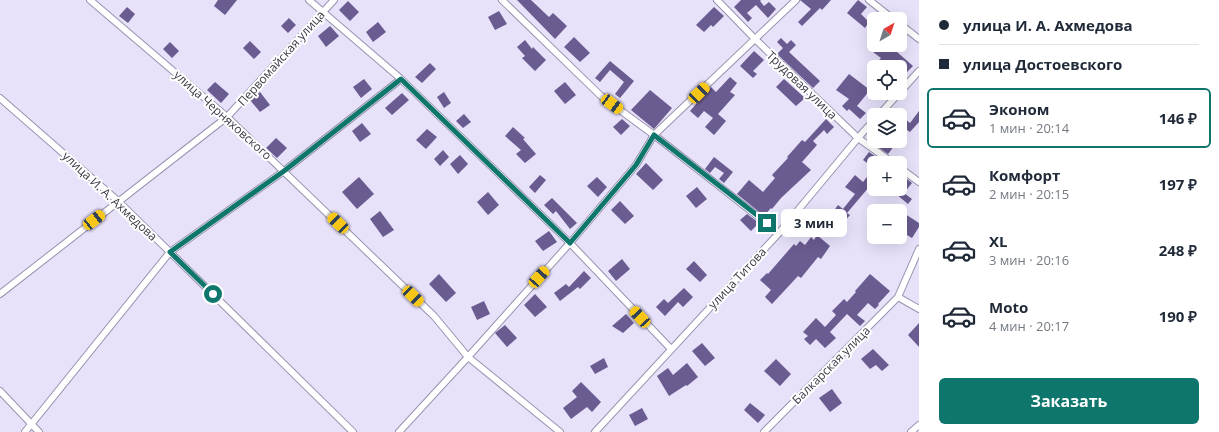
<!DOCTYPE html>
<html lang="ru">
<meta charset="utf-8">
<style>
body{margin:0;font-family:"Open Sans",sans-serif;background:#f6f6f7;color:#1f2937;height:100vh;display:flex;flex-direction:column;font-size:15px;white-space:nowrap}
*{box-sizing:border-box;margin:0}
p{font-size:13px;color:#747a83}
.icon{flex:none;width:22px;height:22px;fill:none;stroke:currentColor;stroke-width:2;stroke-linecap:round;stroke-linejoin:round}
.map{position:relative;flex:1;overflow:hidden}
.details{display:flex;flex-direction:column;background:#fff;width:300px}
.details>*{flex:none}
.guide{display:grid;align-content:center;height:88px;padding:0 20px;background:#fff}
.needle{width:26px;rotate:39deg}
.buttons{position:absolute;left:867px;top:12px;display:grid;gap:8px}
.buttons a{display:grid;place-items:center;width:40px;height:40px;border-radius:6px;background:#fff;box-shadow:0 4px 16px #0002;font-size:20px}
.end{position:absolute;width:18px;height:18px;margin:-9px;border:5px solid #0f766e;background:#fff;box-shadow:0 0 0 2px #fff}
.from{border-radius:50%}
.bubble{position:absolute;height:28px;border-radius:6px;background:#fff;box-shadow:0 4px 16px #0002;font-size:13px;font-weight:700;line-height:28px;text-align:center}
.car{position:absolute;width:12px;height:24px;margin:-12px -6px;border-radius:5px;box-shadow:0 0 3px 1px #0007;background:linear-gradient(#f5c518 24%,#345 0 40%,#f5c518 0 76%,#345 0 86%,#f5c518 0)}
.guide b{display:flex;align-items:center;gap:14px;height:38px;font-size:15px}
.guide b+b{border-top:1px solid #e0e1e3}
.guide i{width:10px;height:10px;background:#1f2937}
ul{padding:0;list-style:none}
li{display:flex;align-items:center;gap:12px;height:60px;margin:0 8px 6px;padding:0 12px;border:2px solid transparent;border-radius:6px}
li div{flex:1}
li b{display:block;font-size:15px}
li em{font-style:normal;font-weight:700}
li.current{border-color:#0f766e}
li>.icon{width:36px;height:36px;stroke-width:1.5}
.button{display:flex;gap:8px;margin-top:auto;padding:8px 20px}
.button a{flex:1;height:46px;border-radius:6px;background:#0f766e;color:#fff;font-size:16px;font-weight:700;line-height:46px;text-align:center}
main{display:flex;flex:1;min-height:0}
.map>svg:first-child{display:block}
</style>
<main>
<div class="map">
<svg width="919" height="432" viewBox="0 0 919 432">
<rect width="100%" height="100%" fill="#e7e1fa"/>
<path fill="#6a5b90" d="M218,0H237L225,15L214,6Z
M517,0H531L549,17L553,13L567,26L555,39Z
M741,0H761L760,1L764,6L769,2L776,9L768,18L756,5L747,13L752,18L748,22L734,7Z
M800,0H831L822,10L820,8L802,26L798,22L811,9Z
M858,0L867,7L861,14L869,22L865,28L847,13Z
M348,1L359,12L350,21L339,10Z
M127,7L135,14L128,23L119,16Z
M714,7L724,16L713,27L711,25L704,32L696,25Z
M499,11L507,24L495,30L488,17Z
M289,18L296,25L288,33L281,26Z
M378,22L386,32L373,42L366,32Z
M330,26L339,36L326,47L318,36Z
M574,37L590,53L580,62L564,47Z
M781,38L787,44L791,40L796,45L789,52L820,81L813,88L777,54L783,48L777,42Z
M525,40L532,49L533,47L546,60L535,71L522,58L525,56L517,47Z
M250,41L261,52L254,59L243,48Z
M170,42L179,51L172,58L163,49Z
M879,45H889L913,66L900,79V67H873L881,58L873,52Z
M754,51L764,60L753,71L757,74L753,78L740,66Z
M610,61L634,81L620,98L615,94L624,82L610,70L600,82L595,78Z
M430,63L436,69L422,83L415,77Z
M849,74L870,90L857,106L866,113L860,119L849,109L847,111L842,106L849,99L836,90Z
M730,77L737,83L730,92L735,95L718,114L726,121L714,135L705,127L713,118L704,111L698,118L690,111L711,87L716,92Z
M364,79L372,89L361,98L353,87Z
M784,79L805,98L796,106L776,87Z
M215,82L229,94L221,103L207,90Z
M565,82L576,95L565,104L554,91Z
M650,90L672,108L654,129L631,110Z
M260,92L270,105L260,112L250,100Z
M444,92L451,103L444,108L437,97Z
M402,93L409,100L392,115L385,108Z
M919,111V122L910,132L907,130L900,139V115L910,123Z
M464,114L471,122L463,128L456,121Z
M622,119L630,126L621,135L613,127Z
M826,119L834,127L827,134L824,130L813,141L817,145L802,162L811,170L781,198L772,209L771,208L764,216L737,194L749,180L763,192L775,178L772,175L788,158L787,157L802,140L805,142Z
M362,123L371,134L360,142L352,131Z
M513,127L525,138L523,139L536,154L525,163L516,154L521,150L505,136Z
M427,129L437,137L426,149L416,140Z
M276,138L287,148L277,158L266,148Z
M878,141H883L886,143L888,141H898L888,154L875,145Z
M443,150L449,157L440,166L434,159Z
M869,152L885,163H874V178L868,187H869L847,213L850,215L844,222L833,212L838,205L843,209L855,194L845,187L855,175L863,182L874,168L863,160Z
M460,155L468,164L458,174L450,164Z
M714,157L733,172L724,183L719,179L724,173L715,167L710,173L705,169Z
M646,163L663,180L653,190L636,174Z
M540,175L546,180L535,193L529,187Z
M359,177L374,194L357,209L342,192Z
M597,177L607,187L598,197L587,186Z
M907,179L912,183L904,193L912,199L908,204L896,194L900,189V182L903,184Z
M697,187L707,199L696,208L686,196Z
M488,192L499,205L488,215L477,202Z
M552,198L577,223L570,229L556,211L553,214L544,205Z
M620,201L634,216L625,224L611,210Z
M380,211L394,230L383,237L370,219Z
M902,212L919,223V227L912,238L900,231V215Z
M747,214L759,223L751,231L740,220Z
M549,231L557,242L543,251L535,241Z
M817,235L830,246L821,259L818,257L801,278L798,276L772,304L765,297L771,290L760,280L767,273L768,274L794,244L796,246L800,241L805,245L811,237L814,240Z
M622,259L630,269L616,281L608,271Z
M694,261L707,275L700,282L686,269Z
M584,271L591,278L580,289L578,287L560,301L554,293L566,284L569,287Z
M439,274L456,293L446,302L429,284Z
M870,274L890,291L878,304L879,305L875,309L868,303L857,315L865,321L860,326L847,314L830,332L836,338L825,348L816,339L810,345L804,339L808,336L803,332L816,318L825,327L836,315L832,311L844,299L847,302L856,292L855,291Z
M684,288L693,297L683,307L678,302L665,316L656,307L664,299L668,303Z
M535,294L547,307L535,317L524,305Z
M484,301L490,314L477,320L471,307Z
M626,314L634,323L623,333L612,326Z
M919,323V347L908,335Z
M505,325L517,338L507,347L495,333Z
M702,343L715,358L705,366L692,351Z
M873,349L889,365L882,371L876,365L870,369L861,359Z
M604,358L608,367L595,374L590,366Z
M776,359L791,374L780,386L764,371Z
M687,363L698,377L687,386L686,385L669,396L657,376L668,368L673,375Z
M581,382L601,402L592,412L587,407L571,419L563,408L577,397L572,391Z
M832,389L842,403L830,412L819,398Z
M750,403L765,415L758,423L744,410Z
M642,408L648,419L635,426L629,415Z"/>
<g fill="none" stroke-linecap="round" stroke-linejoin="round">
<defs>
<path id="minor" d="M90,0L227,117L434,316L468,357L560,432
M309,0L401,79L570,243L671,349
M502,0L601,96L654,135L779,233
M717,0L755,39L858,138L893,163
M869,0L893,19
M900,24L919,39
M900,92L919,71
M0,98L118,201L353,432
M879,115L899,93
M900,168L919,182
M0,294L227,117L334,0
M898,297L919,309
M0,391L39,432
M25,432L170,252L284,171L401,79
M399,432L468,357L570,243L636,165L654,135L796,0
M595,432L779,233L858,138L874,120
M764,432L898,297L919,249
M911,432L919,425"/>
</defs>
<use href="#minor" stroke="#9992af" stroke-width="8"/>
<use href="#minor" stroke="#fff" stroke-width="6"/>
</g>
<g fill="none" stroke-linecap="round" stroke-linejoin="round">
<path stroke="#0f766e" stroke-width="5" d="M213,294L170,252L284,171L401,79L570,243L636,165L654,135L767,223"/>
</g>
<g text-anchor="middle" dominant-baseline="central" stroke-width="4" stroke-linejoin="round" paint-order="stroke">
<g font-size="12" fill="#3d3a46" stroke="#fff">
<text transform="translate(281 58) rotate(-48)">Первомайская улица</text>
<text transform="translate(802 85) rotate(44)">Трудовая улица</text>
<text transform="translate(223 115) rotate(42)">улица Черняховского</text>
<text transform="translate(110 196) rotate(43)">улица И. А. Ахмедова</text>
<text transform="translate(737 278) rotate(-47)">улица Титова</text>
<text transform="translate(831 365) rotate(-45)">Балкарская улица</text>
</g>
</g>
</svg>
<div class="buttons">
<a><svg class="needle" viewBox="-14 -14 28 28"><path d="M0-13l5 13h-10z" fill="#e53935"/><path d="M0 13l5-13h-10z" fill="#747a83"/></svg></a>
<a><svg class="icon" aria-label="locate" viewBox="0 0 24 24"><circle cx="12" cy="12" r="6"/><path d="M12 2v4M12 18v4M2 12h4M18 12h4"/></svg></a>
<a><svg class="icon" aria-label="layers" viewBox="0 0 24 24"><path d="M12 4l9 5-9 5-9-5zM3 14l9 5 9-5"/></svg></a>
<a>+</a>
<a>−</a>
</div>
<i class="end from" style="left:213px;top:294px"></i>
<i class="end" style="left:767px;top:223px"></i>
<div class="bubble" style="left:781px;top:209px;width:66px">3 мин</div>
<i class="car" style="left:699px;top:93px;rotate:46deg"></i>
<i class="car" style="left:612px;top:104px;rotate:126deg"></i>
<i class="car" style="left:94px;top:220px;rotate:52deg"></i>
<i class="car" style="left:338px;top:223px;rotate:314deg"></i>
<i class="car" style="left:539px;top:277px;rotate:42deg"></i>
<i class="car" style="left:413px;top:296px;rotate:134deg"></i>
<i class="car" style="left:640px;top:317px;rotate:317deg"></i>
</div>
<section class="details">
<div class="guide">
<b><i class="from"></i>улица И. А. Ахмедова</b>
<b><i></i>улица Достоевского</b>
</div>
<ul>
<li class="current"><svg class="icon" aria-label="car" viewBox="0 0 24 24"><path d="M5 17H2v-5l4-1 3-4h7l3 4 3 1v5h-3M9 17h6M6 11h13"/><circle cx="7" cy="17" r="2"/><circle cx="17" cy="17" r="2"/></svg><div><b>Эконом</b><p>1 мин · 20:14</p></div><em>146 ₽</em></li>
<li><svg class="icon" aria-label="car" viewBox="0 0 24 24"><path d="M5 17H2v-5l4-1 3-4h7l3 4 3 1v5h-3M9 17h6M6 11h13"/><circle cx="7" cy="17" r="2"/><circle cx="17" cy="17" r="2"/></svg><div><b>Комфорт</b><p>2 мин · 20:15</p></div><em>197 ₽</em></li>
<li><svg class="icon" aria-label="car" viewBox="0 0 24 24"><path d="M5 17H2v-5l4-1 3-4h7l3 4 3 1v5h-3M9 17h6M6 11h13"/><circle cx="7" cy="17" r="2"/><circle cx="17" cy="17" r="2"/></svg><div><b>XL</b><p>3 мин · 20:16</p></div><em>248 ₽</em></li>
<li><svg class="icon" aria-label="car" viewBox="0 0 24 24"><path d="M5 17H2v-5l4-1 3-4h7l3 4 3 1v5h-3M9 17h6M6 11h13"/><circle cx="7" cy="17" r="2"/><circle cx="17" cy="17" r="2"/></svg><div><b>Moto</b><p>4 мин · 20:17</p></div><em>190 ₽</em></li>
</ul>
<div class="button"><a>Заказать</a></div>
</section>
</main>
